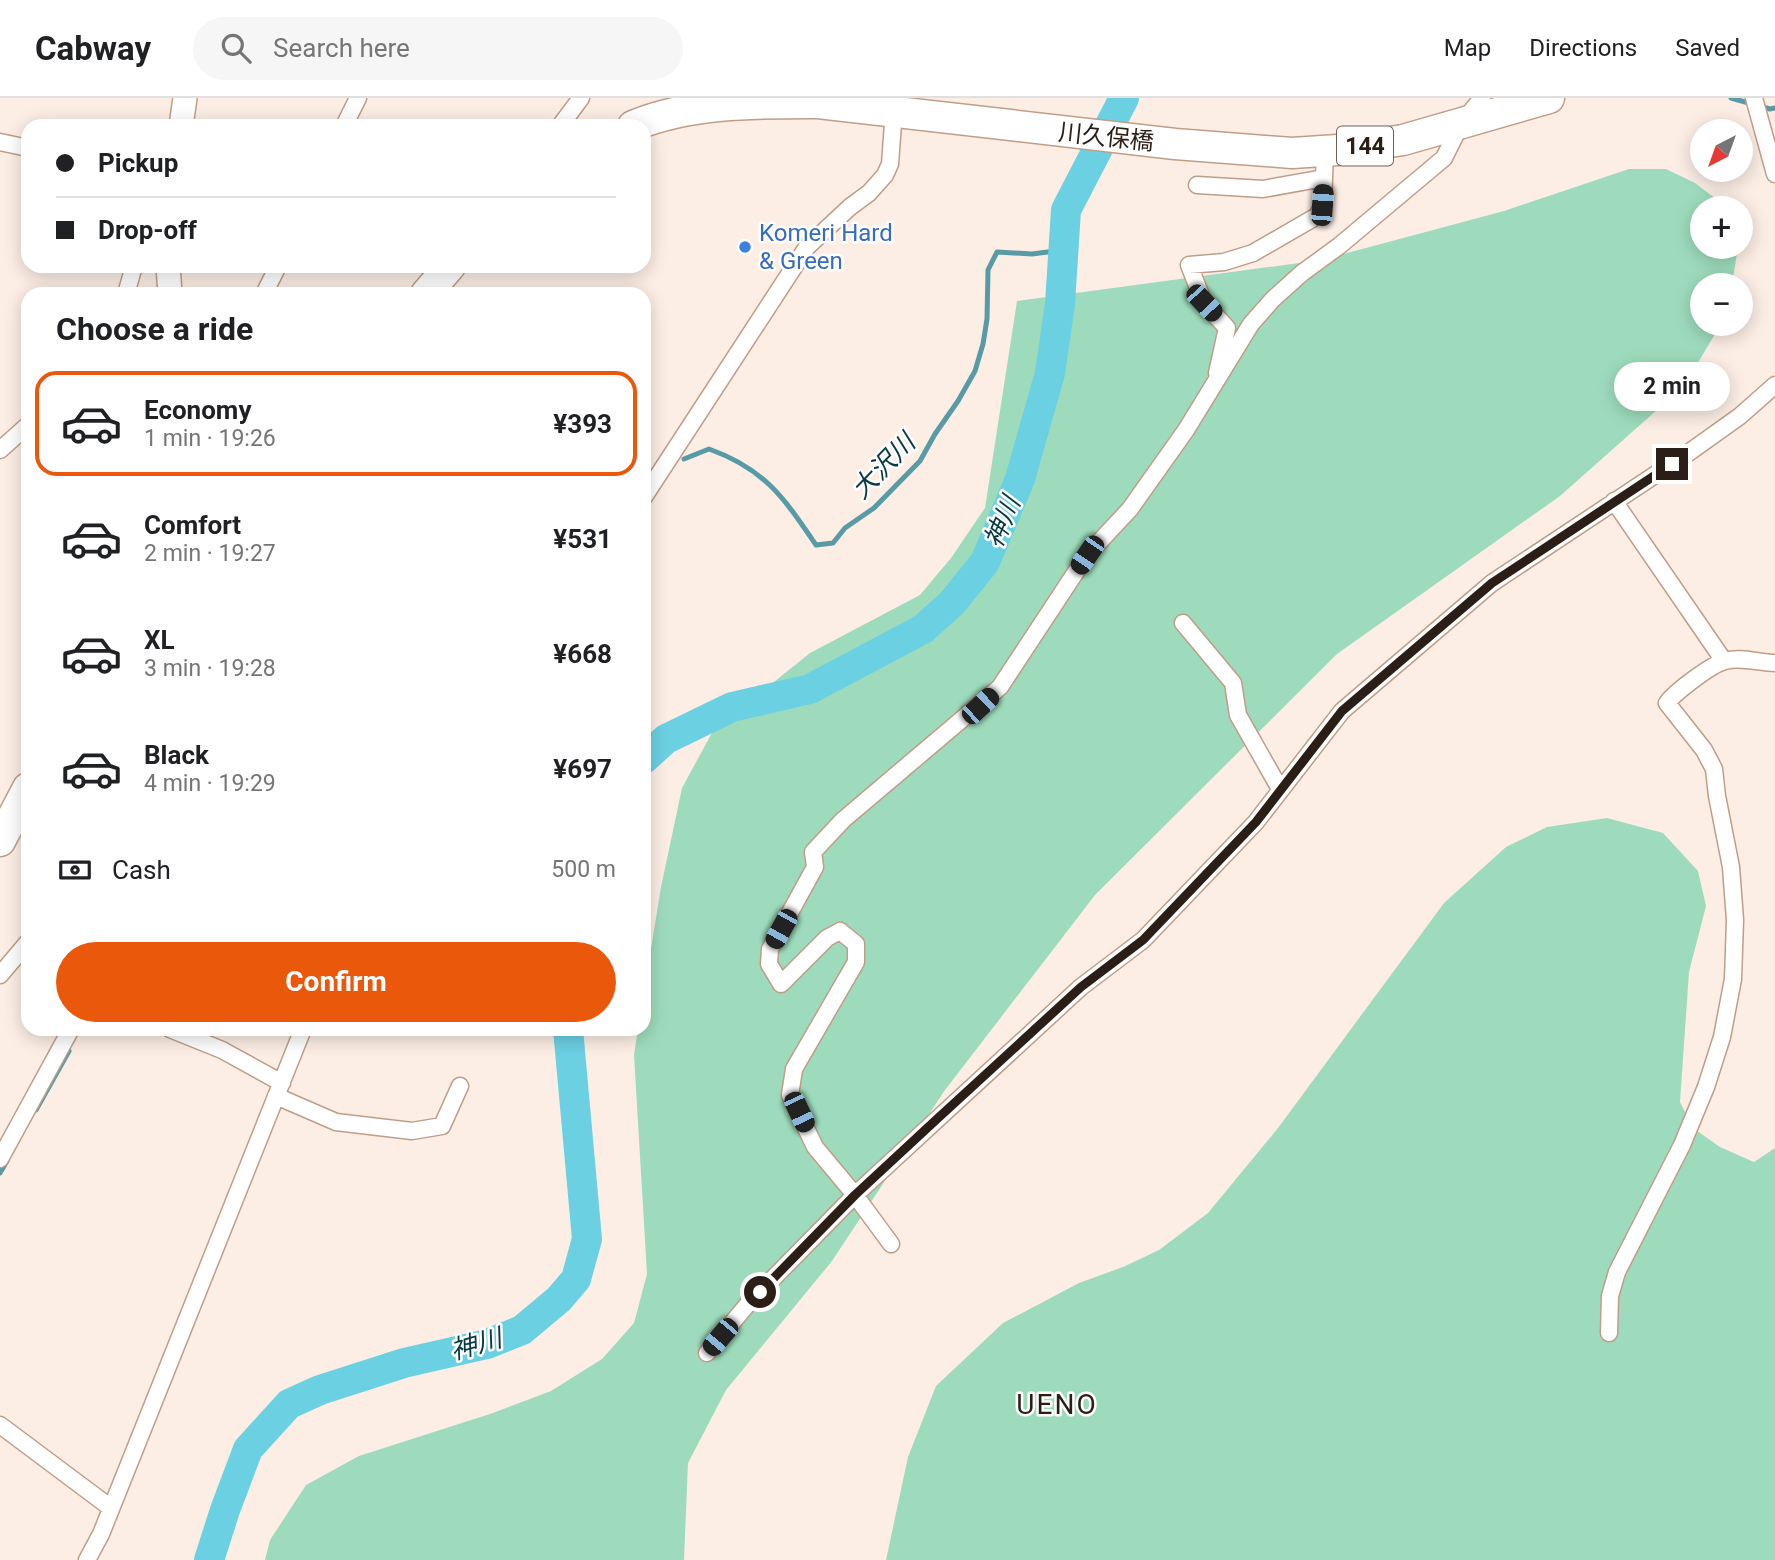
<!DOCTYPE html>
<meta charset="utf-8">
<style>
body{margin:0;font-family:Roboto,"Noto Sans JP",sans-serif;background:#f6f6f6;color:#202124;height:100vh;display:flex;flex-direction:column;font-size:26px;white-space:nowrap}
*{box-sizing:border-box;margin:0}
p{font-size:23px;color:#757577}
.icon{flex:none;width:38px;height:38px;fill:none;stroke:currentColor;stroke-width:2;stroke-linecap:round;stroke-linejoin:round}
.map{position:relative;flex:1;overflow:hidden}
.panel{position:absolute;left:21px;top:189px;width:630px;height:749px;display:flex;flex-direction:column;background:#fff;border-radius:21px;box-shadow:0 4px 18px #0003}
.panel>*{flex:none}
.hud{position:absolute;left:21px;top:21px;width:630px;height:154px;border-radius:21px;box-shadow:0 4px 18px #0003;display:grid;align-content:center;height:154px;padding:0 35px;background:#fff}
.needle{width:46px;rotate:221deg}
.fabs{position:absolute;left:1690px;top:21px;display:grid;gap:14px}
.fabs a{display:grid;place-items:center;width:63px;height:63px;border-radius:50%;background:#fff;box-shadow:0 4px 18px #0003;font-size:35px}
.end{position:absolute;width:32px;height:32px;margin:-16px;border:9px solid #2b1e16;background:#fff;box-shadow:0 0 0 4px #fff}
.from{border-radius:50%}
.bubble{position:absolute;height:49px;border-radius:24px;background:#fff;box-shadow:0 4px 18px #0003;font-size:23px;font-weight:700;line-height:49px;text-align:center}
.car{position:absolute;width:21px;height:42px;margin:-21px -10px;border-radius:9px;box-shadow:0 0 5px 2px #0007;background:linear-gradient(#222 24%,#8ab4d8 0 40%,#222 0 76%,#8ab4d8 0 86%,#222 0)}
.hud b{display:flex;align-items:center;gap:24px;height:66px;font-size:26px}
.hud b+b{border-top:2px solid #e0e0e0}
.hud i{width:18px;height:18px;background:#202124}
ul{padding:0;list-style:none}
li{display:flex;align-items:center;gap:21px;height:105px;margin:0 14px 10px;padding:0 21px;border:4px solid transparent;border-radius:21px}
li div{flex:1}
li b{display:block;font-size:26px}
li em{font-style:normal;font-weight:700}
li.current{border-color:#ea580c}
li>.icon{width:63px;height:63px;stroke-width:1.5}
h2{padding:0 35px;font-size:32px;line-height:84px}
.pay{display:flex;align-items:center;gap:18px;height:77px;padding:0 35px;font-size:26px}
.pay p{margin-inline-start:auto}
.action{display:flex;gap:14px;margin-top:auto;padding:14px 35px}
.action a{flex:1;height:80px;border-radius:42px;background:#ea580c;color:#fff;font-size:28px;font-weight:700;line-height:80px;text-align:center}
header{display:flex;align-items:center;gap:42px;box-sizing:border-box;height:98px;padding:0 35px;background:#fff;border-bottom:2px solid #e0e0e0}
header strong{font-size:33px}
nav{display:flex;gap:38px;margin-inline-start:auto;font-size:24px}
.search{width:490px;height:63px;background:#f6f6f6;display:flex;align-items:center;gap:18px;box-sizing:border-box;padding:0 24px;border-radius:38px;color:#757577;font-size:26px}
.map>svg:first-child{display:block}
</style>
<header>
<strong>Cabway</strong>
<div class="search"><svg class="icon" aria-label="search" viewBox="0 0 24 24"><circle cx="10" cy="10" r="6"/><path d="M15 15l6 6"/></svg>Search here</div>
<nav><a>Map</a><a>Directions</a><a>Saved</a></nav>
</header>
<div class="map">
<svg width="1775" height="1462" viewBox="0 0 1775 1462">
<rect width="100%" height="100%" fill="#fceee5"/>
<path fill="#9edbbc" d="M1629,71H1666L1695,85L1728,110H1703V149H1738L1732,187H1703V226H1721L1684,288L1560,398L1337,556L1095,797L945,992L832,1163L726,1292L688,1365L684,1462H265L270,1442L306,1387L359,1358L493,1315L551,1293L602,1261L634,1225L647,1176L634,957L638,931H644V894L661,789L682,690L713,633L810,555L920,497L951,460L985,410L1017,203L1321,162L1504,113Z
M1607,720L1663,735L1698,773L1706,808L1689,874L1680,1004L1693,1030L1720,1049L1754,1064L1775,1050V1462H886L908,1359L936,1288L1003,1225L1079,1185L1123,1169L1159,1152L1208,1115L1278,1030L1444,805L1506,749L1547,729Z"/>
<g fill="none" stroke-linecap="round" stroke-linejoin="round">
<path stroke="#589ba6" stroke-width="5" d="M1731,0L1770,11L1775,10
M684,361L709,351C765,371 784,400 816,447L833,445L845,430L874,410L920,363L935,336L958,303L975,273L983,246L987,221L988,172L997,154L1032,156L1063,152
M36,1012L69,953
M0,1075L7,1063"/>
<path stroke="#6cd0e3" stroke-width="30" d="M644,661L666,641L732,609L810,591L923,531L952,505L985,464L1020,381L1050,275L1060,206L1066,112L1124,0
M209,1462L225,1412L248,1351L289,1306L320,1292L404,1265L487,1246L522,1232L559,1201L576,1181L587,1141L568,931"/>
<defs>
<path id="street" d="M1754,0L1775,76
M344,28L358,0
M560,28L581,0
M0,44L28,50
M1197,87L1263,91L1324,80
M126,196L134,168
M264,196L278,168
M1217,275L1227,230L1204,205L1189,167L1224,164L1253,155L1317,118L1323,107L1325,53
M0,352L28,327
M644,399L807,149L850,109L869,95L885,77L890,66L894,12
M1614,403L1724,563
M1183,525L1233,585L1238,617L1280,691
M0,877L28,844
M170,931L222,952L282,985
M276,998L336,1024L412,1033L442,1028L460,988
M0,1061L71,931
M891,1146L855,1097L815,1049L790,997L794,971L856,864V846L840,833L827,840L781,886L769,866L770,851L815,769L813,754L843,722L1000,589L1087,457L1130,411L1186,332L1251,226L1273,201L1302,175L1339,148L1444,60L1461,26L1482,0
M1609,1235L1610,1198L1617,1174L1682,1047L1706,989L1722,939L1733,881L1735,822L1731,769L1717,698L1714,671L1704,652L1667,605C1675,594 1712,566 1725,563C1741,558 1759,565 1775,565
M707,1255L747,1207L855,1097L1081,889L1143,842L1256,724L1342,613L1492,485L1691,353L1740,318L1775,287
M0,1327L111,1410
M87,1462L101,1436L303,931"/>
<path id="secondary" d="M181,28L185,0
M168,168L170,196"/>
<path id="highway" d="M633,28C690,4 758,5 818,5L1175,46L1292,55L1338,52L1403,42L1549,0
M426,196L450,168
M0,743L28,690"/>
</defs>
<use href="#street" stroke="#bf9e88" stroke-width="19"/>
<use href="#secondary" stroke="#bf9e88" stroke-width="26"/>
<use href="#highway" stroke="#bf9e88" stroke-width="33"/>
<use href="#street" stroke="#fff" stroke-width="16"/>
<use href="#secondary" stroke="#fff" stroke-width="23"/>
<use href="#highway" stroke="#fff" stroke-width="30"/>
</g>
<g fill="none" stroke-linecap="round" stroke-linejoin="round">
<path stroke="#2b1e16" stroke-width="9" d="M760,1194L855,1097L937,1021L1081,889L1143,842L1256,724L1342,613L1492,485L1672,366"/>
</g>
<circle fill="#3f7fe0" stroke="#fefefe" stroke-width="2.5" cx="745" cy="149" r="7"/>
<g text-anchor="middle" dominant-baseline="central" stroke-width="5" stroke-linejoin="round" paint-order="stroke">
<rect fill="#fefefe" stroke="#6a615c" stroke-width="2" x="1337" y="28.5" width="56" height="39" rx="5"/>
<g font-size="23" font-weight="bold" fill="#2b1e16">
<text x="1365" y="48">144</text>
</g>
<g font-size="24" fill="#2b1e16" stroke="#fefefe">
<text transform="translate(1106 39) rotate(6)">川久保橋</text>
</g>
<g font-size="24" fill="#366cbe" stroke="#fefefe" text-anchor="start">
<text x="759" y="135">Komeri Hard<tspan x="759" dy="28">&amp; Green</tspan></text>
</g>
<g font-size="26" font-style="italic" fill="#093a42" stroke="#fefefe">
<text transform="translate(883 368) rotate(-46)">大沢川</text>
<text transform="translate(1002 424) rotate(-67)">神川</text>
<text transform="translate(476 1246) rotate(-16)">神川</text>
</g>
<g font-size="28" letter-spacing="2" fill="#2b1e16" stroke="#fefefe">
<text x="1057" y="1306">UENO</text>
</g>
</g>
</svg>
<div class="fabs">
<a><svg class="needle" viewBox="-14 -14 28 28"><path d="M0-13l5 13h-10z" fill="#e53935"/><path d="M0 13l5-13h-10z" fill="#757577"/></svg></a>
<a>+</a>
<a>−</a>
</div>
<i class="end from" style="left:760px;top:1194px"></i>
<i class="end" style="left:1672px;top:366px"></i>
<div class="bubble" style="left:1614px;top:264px;width:116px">2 min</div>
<i class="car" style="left:1322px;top:107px;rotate:4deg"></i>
<i class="car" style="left:1204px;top:205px;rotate:137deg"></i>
<i class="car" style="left:1087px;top:457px;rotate:214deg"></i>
<i class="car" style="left:980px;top:608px;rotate:47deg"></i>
<i class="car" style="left:781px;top:831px;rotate:209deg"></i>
<i class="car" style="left:799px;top:1014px;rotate:155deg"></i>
<i class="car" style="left:720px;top:1239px;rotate:220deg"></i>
<div class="hud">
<b><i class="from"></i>Pickup</b>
<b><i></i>Drop-off</b>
</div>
<section class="panel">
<h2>Choose a ride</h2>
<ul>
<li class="current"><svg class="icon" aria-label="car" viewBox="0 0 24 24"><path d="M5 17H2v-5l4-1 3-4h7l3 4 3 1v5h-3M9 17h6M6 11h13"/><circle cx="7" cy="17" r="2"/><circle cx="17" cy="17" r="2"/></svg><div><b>Economy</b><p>1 min · 19:26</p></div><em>¥393</em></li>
<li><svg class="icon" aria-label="car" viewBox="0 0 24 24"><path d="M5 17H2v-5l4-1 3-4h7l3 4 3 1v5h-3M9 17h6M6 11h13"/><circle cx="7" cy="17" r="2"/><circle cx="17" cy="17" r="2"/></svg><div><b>Comfort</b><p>2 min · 19:27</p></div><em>¥531</em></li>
<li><svg class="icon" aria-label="car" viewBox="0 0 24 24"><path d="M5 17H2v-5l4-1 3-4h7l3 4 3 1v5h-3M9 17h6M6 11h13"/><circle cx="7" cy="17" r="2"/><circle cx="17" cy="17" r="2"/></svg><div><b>XL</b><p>3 min · 19:28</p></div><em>¥668</em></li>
<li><svg class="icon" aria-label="car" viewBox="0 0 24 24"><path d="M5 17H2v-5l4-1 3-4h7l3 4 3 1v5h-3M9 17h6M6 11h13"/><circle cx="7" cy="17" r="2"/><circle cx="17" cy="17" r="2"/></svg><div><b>Black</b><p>4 min · 19:29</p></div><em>¥697</em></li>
</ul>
<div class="pay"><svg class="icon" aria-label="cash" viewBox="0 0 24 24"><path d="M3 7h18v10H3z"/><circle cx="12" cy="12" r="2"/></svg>Cash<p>500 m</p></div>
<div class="action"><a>Confirm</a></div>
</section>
</div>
